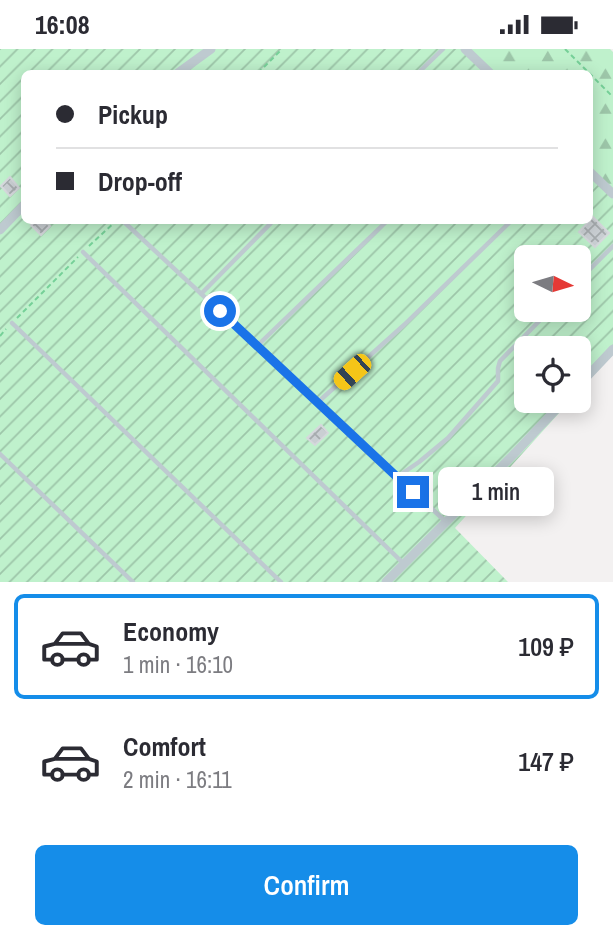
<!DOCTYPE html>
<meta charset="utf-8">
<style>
body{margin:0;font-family:"Archivo Narrow",sans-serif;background:#f7f7f7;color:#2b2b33;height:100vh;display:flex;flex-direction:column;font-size:26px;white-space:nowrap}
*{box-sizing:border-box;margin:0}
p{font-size:23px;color:#7c7c81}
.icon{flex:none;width:38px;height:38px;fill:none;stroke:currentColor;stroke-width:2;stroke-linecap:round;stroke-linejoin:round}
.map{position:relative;height:533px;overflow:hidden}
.side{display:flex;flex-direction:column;background:#fff;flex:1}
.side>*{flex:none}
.banner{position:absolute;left:21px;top:21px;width:572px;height:154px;border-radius:10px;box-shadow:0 4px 18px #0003;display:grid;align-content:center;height:154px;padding:0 35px;background:#fff}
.needle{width:46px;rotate:95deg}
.buttons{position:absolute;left:514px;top:196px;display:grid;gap:14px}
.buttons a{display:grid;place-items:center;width:77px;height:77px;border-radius:10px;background:#fff;box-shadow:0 4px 18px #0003;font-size:35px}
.end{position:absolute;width:32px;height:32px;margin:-16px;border:9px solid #1a73e8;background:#fff;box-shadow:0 0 0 4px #fff}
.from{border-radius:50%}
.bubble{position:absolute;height:49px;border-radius:10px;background:#fff;box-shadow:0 4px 18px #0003;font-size:23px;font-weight:600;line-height:49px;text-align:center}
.car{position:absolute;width:21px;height:42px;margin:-21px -10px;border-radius:9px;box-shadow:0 0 5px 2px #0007;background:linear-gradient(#f5c518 24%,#345 0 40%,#f5c518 0 76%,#345 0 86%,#f5c518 0)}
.banner b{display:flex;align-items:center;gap:24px;height:66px;font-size:26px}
.banner b+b{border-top:2px solid #e1e1e2}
.banner i{width:18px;height:18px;background:#2b2b33}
ul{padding:12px 0 0;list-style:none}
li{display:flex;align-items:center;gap:21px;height:105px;margin:0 14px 10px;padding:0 21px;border:4px solid transparent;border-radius:10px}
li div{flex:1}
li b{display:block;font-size:26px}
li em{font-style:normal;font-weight:600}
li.selected{border-color:#158de9}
li>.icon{width:63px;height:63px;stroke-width:1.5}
.action{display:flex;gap:14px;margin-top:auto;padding:14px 35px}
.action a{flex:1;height:80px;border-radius:10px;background:#158de9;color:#fff;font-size:28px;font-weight:600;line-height:80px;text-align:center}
.status{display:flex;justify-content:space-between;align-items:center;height:49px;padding:0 35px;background:#fff;direction:ltr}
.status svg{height:19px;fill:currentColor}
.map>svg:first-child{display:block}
</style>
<div class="status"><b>16:08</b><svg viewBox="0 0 49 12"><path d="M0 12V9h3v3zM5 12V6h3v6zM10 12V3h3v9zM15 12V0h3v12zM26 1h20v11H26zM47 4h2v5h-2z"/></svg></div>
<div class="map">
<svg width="613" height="533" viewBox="0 0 613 533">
<defs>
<pattern id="forest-firs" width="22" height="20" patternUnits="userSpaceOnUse" patternTransform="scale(1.75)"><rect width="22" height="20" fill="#bff1cc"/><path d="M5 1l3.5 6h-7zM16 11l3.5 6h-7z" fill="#9dc6a9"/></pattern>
<pattern id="garden-furrows" width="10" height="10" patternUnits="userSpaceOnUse" patternTransform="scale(1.75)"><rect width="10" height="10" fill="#bff1cc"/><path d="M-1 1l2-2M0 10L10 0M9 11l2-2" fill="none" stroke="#9dc6a9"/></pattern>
<pattern id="building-cross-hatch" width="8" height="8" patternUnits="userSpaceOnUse" patternTransform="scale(1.75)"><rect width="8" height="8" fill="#cacfd3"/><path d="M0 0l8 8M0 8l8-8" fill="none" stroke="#a6abae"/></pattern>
</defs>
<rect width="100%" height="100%" fill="#f3f1f1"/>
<path fill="url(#forest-firs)" d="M463,0H610L613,3V150L590,127V24H488Z"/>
<path fill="url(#garden-furrows)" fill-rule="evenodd" d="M0,0H463L488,24H24V172H590V127L613,150V304L579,341V299H527V352H570L455,479L508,533H0ZM527,208H579V261H527Z"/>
<path fill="url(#building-cross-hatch)" stroke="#d5d8dc" stroke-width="2" d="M10,128L19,139L10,147L1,137Z
M593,168L609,184L595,198L579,183Z
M36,172H44L50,177L41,186L31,176Z
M321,376L328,384L315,396L307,389Z"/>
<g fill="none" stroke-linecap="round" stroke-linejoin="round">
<path stroke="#76d098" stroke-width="2" stroke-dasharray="5 3.5" stroke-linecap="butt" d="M565,0L613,48
M258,24L282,0
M89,197L116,172
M17,269L78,208
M0,287L6,280"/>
<path stroke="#becad0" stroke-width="4.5" d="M418,24L443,0
M123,172L445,472
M83,203L403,514
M579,231L613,197
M201,245L273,172
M12,274L281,533
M257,297L387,172
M317,354L404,276L511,172
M0,405L133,533
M397,428L419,413L448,389L498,332V319L500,312L550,261"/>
<path stroke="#becad0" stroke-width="9" d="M465,0L490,24
M178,24L211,0
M590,123L613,145
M0,181L24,156
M579,336L613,300
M386,533L515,404L564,352"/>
</g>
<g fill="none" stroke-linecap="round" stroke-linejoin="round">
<path stroke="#1a73e8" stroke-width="9" d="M220,262L413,443"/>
</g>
</svg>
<div class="buttons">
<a><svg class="needle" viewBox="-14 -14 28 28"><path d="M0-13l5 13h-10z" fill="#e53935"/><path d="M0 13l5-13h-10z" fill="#7c7c81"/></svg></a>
<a><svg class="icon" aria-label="locate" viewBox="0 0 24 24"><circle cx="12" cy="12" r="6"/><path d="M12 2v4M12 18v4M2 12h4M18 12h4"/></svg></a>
</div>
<i class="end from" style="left:220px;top:262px"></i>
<i class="end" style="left:413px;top:443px"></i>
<div class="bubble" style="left:438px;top:418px;width:116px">1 min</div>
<i class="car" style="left:352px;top:323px;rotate:228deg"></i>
<div class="banner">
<b><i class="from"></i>Pickup</b>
<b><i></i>Drop-off</b>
</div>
</div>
<section class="side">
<ul>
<li class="selected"><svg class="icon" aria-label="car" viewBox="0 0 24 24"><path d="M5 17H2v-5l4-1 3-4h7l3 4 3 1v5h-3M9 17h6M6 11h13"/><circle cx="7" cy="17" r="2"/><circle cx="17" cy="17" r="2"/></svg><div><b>Economy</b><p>1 min · 16:10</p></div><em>109 ₽</em></li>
<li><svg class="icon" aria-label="car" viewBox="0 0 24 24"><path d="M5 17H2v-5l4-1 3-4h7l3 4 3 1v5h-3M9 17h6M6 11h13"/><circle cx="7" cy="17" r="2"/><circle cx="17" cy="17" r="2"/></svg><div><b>Comfort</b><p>2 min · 16:11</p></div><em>147 ₽</em></li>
</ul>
<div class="action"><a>Confirm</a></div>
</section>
